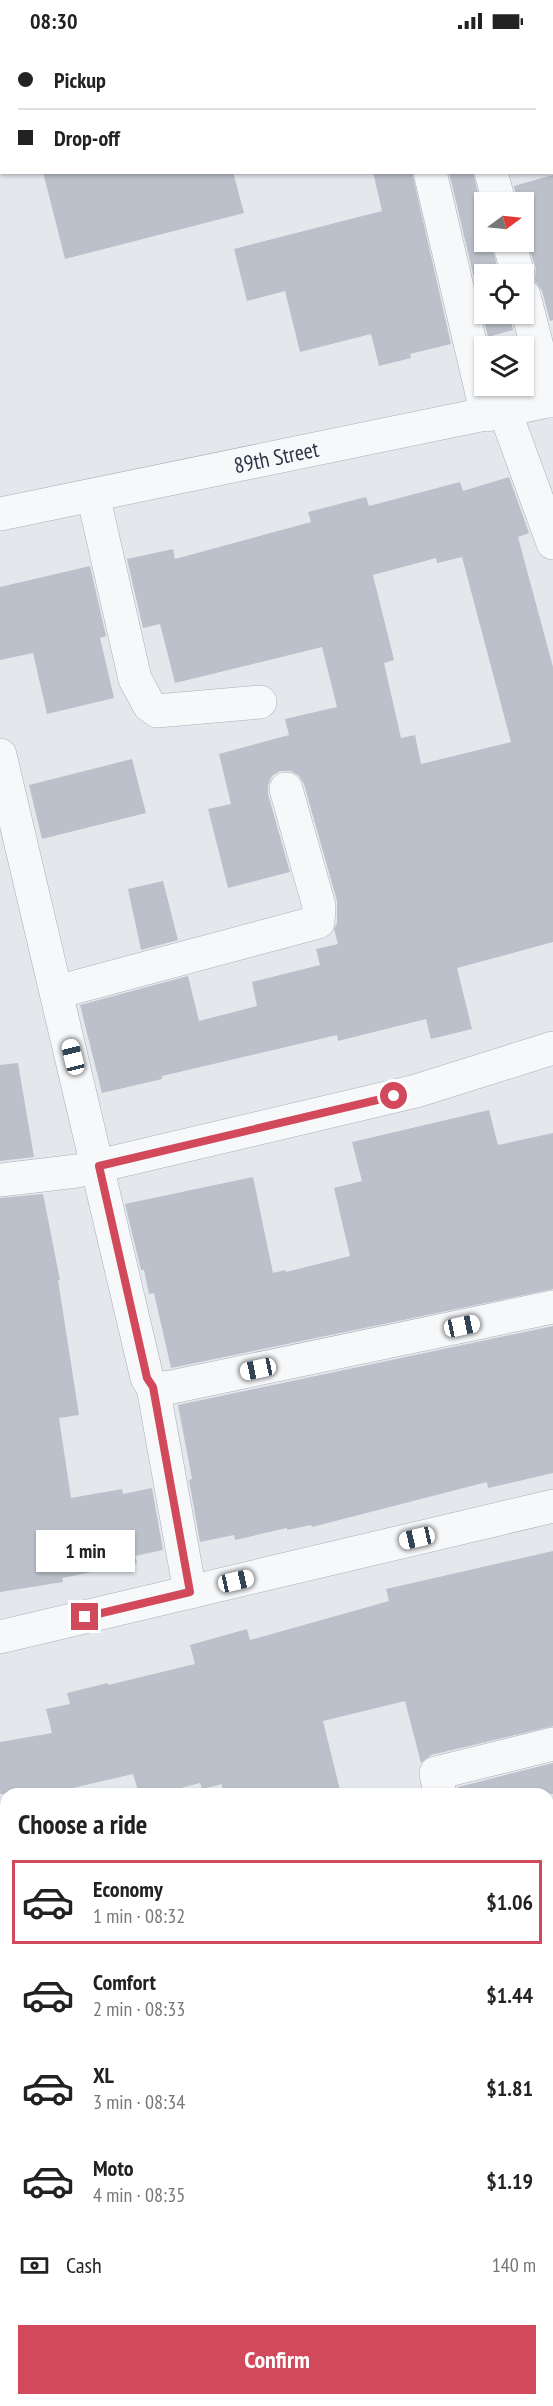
<!DOCTYPE html>
<meta charset="utf-8">
<style>
body{margin:0;font-family:"PT Sans Narrow",sans-serif;background:#f6f6f6;color:#222;height:100vh;display:flex;flex-direction:column;font-size:22px;white-space:nowrap}
*{box-sizing:border-box;margin:0}
p{font-size:20px;color:#767676}
.icon{flex:none;width:33px;height:33px;fill:none;stroke:currentColor;stroke-width:2;stroke-linecap:round;stroke-linejoin:round}
.map{position:relative;flex:1;overflow:hidden}
.drawer{position:absolute;left:0px;top:1746px;width:554px;height:618px;display:flex;flex-direction:column;background:#fff;border-radius:18px 18px 0 0;box-shadow:0 2px 4px #0004}
.drawer>*{flex:none}
.banner{position:absolute;left:0px;top:0px;width:554px;height:132px;box-shadow:0 2px 4px #0004;display:grid;align-content:center;height:132px;padding:0 18px;background:#fff}
.needle{width:39px;rotate:75deg}
.buttons{position:absolute;left:474px;top:150px;display:grid;gap:12px}
.buttons a{display:grid;place-items:center;width:60px;height:60px;border-radius:0px;background:#fff;box-shadow:0 2px 4px #0004;font-size:30px}
.end{position:absolute;width:27px;height:27px;margin:-14px;border:8px solid #d1495b;background:#fff;box-shadow:0 0 0 3px #fff}
.from{border-radius:50%}
.bubble{position:absolute;height:42px;border-radius:0px;background:#fff;box-shadow:0 2px 4px #0004;font-size:20px;font-weight:700;line-height:42px;text-align:center}
.car{position:absolute;width:18px;height:36px;margin:-18px -9px;border-radius:8px;box-shadow:0 0 4px 2px #0007;background:linear-gradient(#fff 24%,#345 0 40%,#fff 0 76%,#345 0 86%,#fff 0)}
.banner b{display:flex;align-items:center;gap:21px;height:57px;font-size:22px}
.banner b+b{border-top:2px solid #e0e0e0}
.banner i{width:15px;height:15px;background:#222}
ul{padding:0;list-style:none}
li{display:flex;align-items:center;gap:18px;height:84px;margin:0 12px 9px;padding:0 6px;border:3px solid transparent;border-radius:0px}
li div{flex:1}
li b{display:block;font-size:22px}
li em{font-style:normal;font-weight:700}
li.on{border-color:#d1495b}
li>.icon{width:54px;height:54px;stroke-width:1.5}
h2{padding:0 18px;font-size:27px;line-height:72px}
.pay{display:flex;align-items:center;gap:15px;height:66px;padding:0 18px;font-size:22px}
.pay p{margin-inline-start:auto}
.action{display:flex;gap:12px;margin-top:auto;padding:12px 18px}
.action a{flex:1;height:69px;border-radius:0px;background:#d1495b;color:#fff;font-size:24px;font-weight:700;line-height:69px;text-align:center}
.status{display:flex;justify-content:space-between;align-items:center;height:42px;padding:0 30px;background:#fff;direction:ltr}
.status svg{height:16px;fill:currentColor}
.map>svg:first-child{display:block}
</style>
<div class="status"><b>08:30</b><svg viewBox="0 0 49 12"><path d="M0 12V9h3v3zM5 12V6h3v6zM10 12V3h3v9zM15 12V0h3v12zM26 1h20v11H26zM47 4h2v5h-2z"/></svg></div>
<div class="map">
<svg width="553" height="2364" viewBox="0 0 553 2364">
<rect width="100%" height="100%" fill="#e4e7ec"/>
<path fill="#bbc0ca" fill-rule="evenodd" d="M43,130H233L244,171L65,217Z
M373,130H412L451,302L410,312L411,316L379,324L371,292L300,310L285,249L247,259L234,207L382,169Z
M449,130H473L481,165L484,171V200H491L499,232H484V272H509L513,288L488,295Z
M553,133V278L550,279L542,249L535,239L536,227L524,189V160H517L514,144Z
M509,435L529,491L518,495L553,625V900L457,926L472,987L431,997L426,977L338,999L337,993L162,1034V1037L102,1051L80,963L188,934L199,979L257,964L252,940L320,923L316,907L338,902L334,887L337,881V859L304,742L299,734L291,729H280L272,734L268,743V752L290,830L228,846L208,767L231,762L219,712L289,693L285,677L337,665L322,605L175,641L160,582L143,586L127,517L173,507L175,517L311,480L308,470L366,455L369,464L460,440L463,449ZM462,515L511,700L421,722L415,693L401,696L384,621L394,618L373,533L436,516L437,521Z
M90,524L106,594L100,596L114,656L47,672L33,611L0,618V545Z
M132,717L146,771L42,797L29,743Z
M163,839L178,898L141,908L128,847Z
M18,1021L34,1115L0,1119V1023Z
M489,1068L498,1103L553,1091V1247L171,1326L154,1251L149,1252L144,1228H141L125,1162L253,1135L273,1231L285,1228L286,1230L350,1214L334,1146L362,1139L352,1100Z
M43,1152L60,1238H58L79,1373L59,1376L71,1456L122,1447L123,1452L152,1446L163,1508L135,1514L137,1521L62,1536L63,1540L0,1550V1156Z
M553,1284V1431L488,1446L487,1440L312,1485L311,1483L287,1488V1486L235,1498L234,1493L200,1500L189,1438L192,1437L178,1363Z
M553,1509V1684L431,1713L421,1721L405,1659L323,1679L341,1752H223L222,1742L202,1747L200,1741L157,1752H139L133,1732L47,1752H0V1700L52,1691L46,1667L70,1662L67,1651L108,1641V1643L195,1622L190,1603L247,1587L250,1598L389,1559L386,1547Z
M553,1721V1752H458V1745Z"/>
<g fill="none" stroke-linecap="round" stroke-linejoin="round">
<defs>
<path id="lane" d="M521,2358L522,2364"/>
<g id="street">
<path d="M422,0L423,2"/>
<path d="M545,2L551,0"/>
<path d="M430,130L487,373"/>
<path d="M491,130L499,160"/>
<path d="M509,200L518,232"/>
<path d="M524,254L551,359"/>
<path d="M504,367L553,501"/>
<path d="M93,453L135,637L149,663L157,669L260,660"/>
<path id="s1" d="M0,472L553,358"/>
<path d="M0,713L147,1336L153,1345L167,1346L553,1265"/>
<path d="M57,950L318,880L319,864L286,747"/>
<path d="M0,1138L77,1129L416,1049L553,1006"/>
<path d="M153,1345L190,1550"/>
<path d="M0,1595L553,1464"/>
<path d="M440,1752L436,1731L553,1702"/>
<path d="M548,1893L553,1891"/>
<path d="M548,2141L553,2140"/>
</g>
<path id="secondary" d="M0,2217L6,2261
M18,2358V2364"/>
</defs>
<use href="#lane" stroke="#a9aeb7" stroke-width="24"/>
<use href="#street" stroke="#a9aeb7" stroke-width="34"/>
<use href="#secondary" stroke="#a9aeb7" stroke-width="34"/>
<use href="#lane" stroke="#f7f8fa" stroke-width="22"/>
<use href="#street" stroke="#f7f8fa" stroke-width="33"/>
<use href="#secondary" stroke="#fff" stroke-width="33"/>
</g>
<g fill="none" stroke-linecap="round" stroke-linejoin="round">
<path stroke="#d1495b" stroke-width="8" d="M85,1575L190,1550L153,1345L147,1336L99,1124L394,1054"/>
</g>
<g text-anchor="middle" dominant-baseline="central" stroke-width="4.5" stroke-linejoin="round" paint-order="stroke">
<g font-size="22" fill="#2b3445" stroke="#f4f6f9">
<text stroke="none"><textPath href="#s1" startOffset="282">89th Street</textPath></text>
</g>
</g>
</svg>
<div class="buttons">
<a><svg class="needle" viewBox="-14 -14 28 28"><path d="M0-13l5 13h-10z" fill="#e53935"/><path d="M0 13l5-13h-10z" fill="#767676"/></svg></a>
<a><svg class="icon" aria-label="locate" viewBox="0 0 24 24"><circle cx="12" cy="12" r="6"/><path d="M12 2v4M12 18v4M2 12h4M18 12h4"/></svg></a>
<a><svg class="icon" aria-label="layers" viewBox="0 0 24 24"><path d="M12 4l9 5-9 5-9-5zM3 14l9 5 9-5"/></svg></a>
</div>
<i class="end from" style="left:394px;top:1054px"></i>
<i class="end" style="left:85px;top:1575px"></i>
<div class="bubble" style="left:36px;top:1488px;width:99px">1 min</div>
<i class="car" style="left:73px;top:1015px;rotate:346deg"></i>
<i class="car" style="left:462px;top:1284px;rotate:78deg"></i>
<i class="car" style="left:258px;top:1327px;rotate:258deg"></i>
<i class="car" style="left:417px;top:1496px;rotate:257deg"></i>
<i class="car" style="left:236px;top:1539px;rotate:77deg"></i>
<div class="banner">
<b><i class="from"></i>Pickup</b>
<b><i></i>Drop-off</b>
</div>
<section class="drawer">
<h2>Choose a ride</h2>
<ul>
<li class="on"><svg class="icon" aria-label="car" viewBox="0 0 24 24"><path d="M5 17H2v-5l4-1 3-4h7l3 4 3 1v5h-3M9 17h6M6 11h13"/><circle cx="7" cy="17" r="2"/><circle cx="17" cy="17" r="2"/></svg><div><b>Economy</b><p>1 min · 08:32</p></div><em>$1.06</em></li>
<li><svg class="icon" aria-label="car" viewBox="0 0 24 24"><path d="M5 17H2v-5l4-1 3-4h7l3 4 3 1v5h-3M9 17h6M6 11h13"/><circle cx="7" cy="17" r="2"/><circle cx="17" cy="17" r="2"/></svg><div><b>Comfort</b><p>2 min · 08:33</p></div><em>$1.44</em></li>
<li><svg class="icon" aria-label="car" viewBox="0 0 24 24"><path d="M5 17H2v-5l4-1 3-4h7l3 4 3 1v5h-3M9 17h6M6 11h13"/><circle cx="7" cy="17" r="2"/><circle cx="17" cy="17" r="2"/></svg><div><b>XL</b><p>3 min · 08:34</p></div><em>$1.81</em></li>
<li><svg class="icon" aria-label="car" viewBox="0 0 24 24"><path d="M5 17H2v-5l4-1 3-4h7l3 4 3 1v5h-3M9 17h6M6 11h13"/><circle cx="7" cy="17" r="2"/><circle cx="17" cy="17" r="2"/></svg><div><b>Moto</b><p>4 min · 08:35</p></div><em>$1.19</em></li>
</ul>
<div class="pay"><svg class="icon" aria-label="cash" viewBox="0 0 24 24"><path d="M3 7h18v10H3z"/><circle cx="12" cy="12" r="2"/></svg>Cash<p>140 m</p></div>
<div class="action"><a>Confirm</a></div>
</section>
</div>
